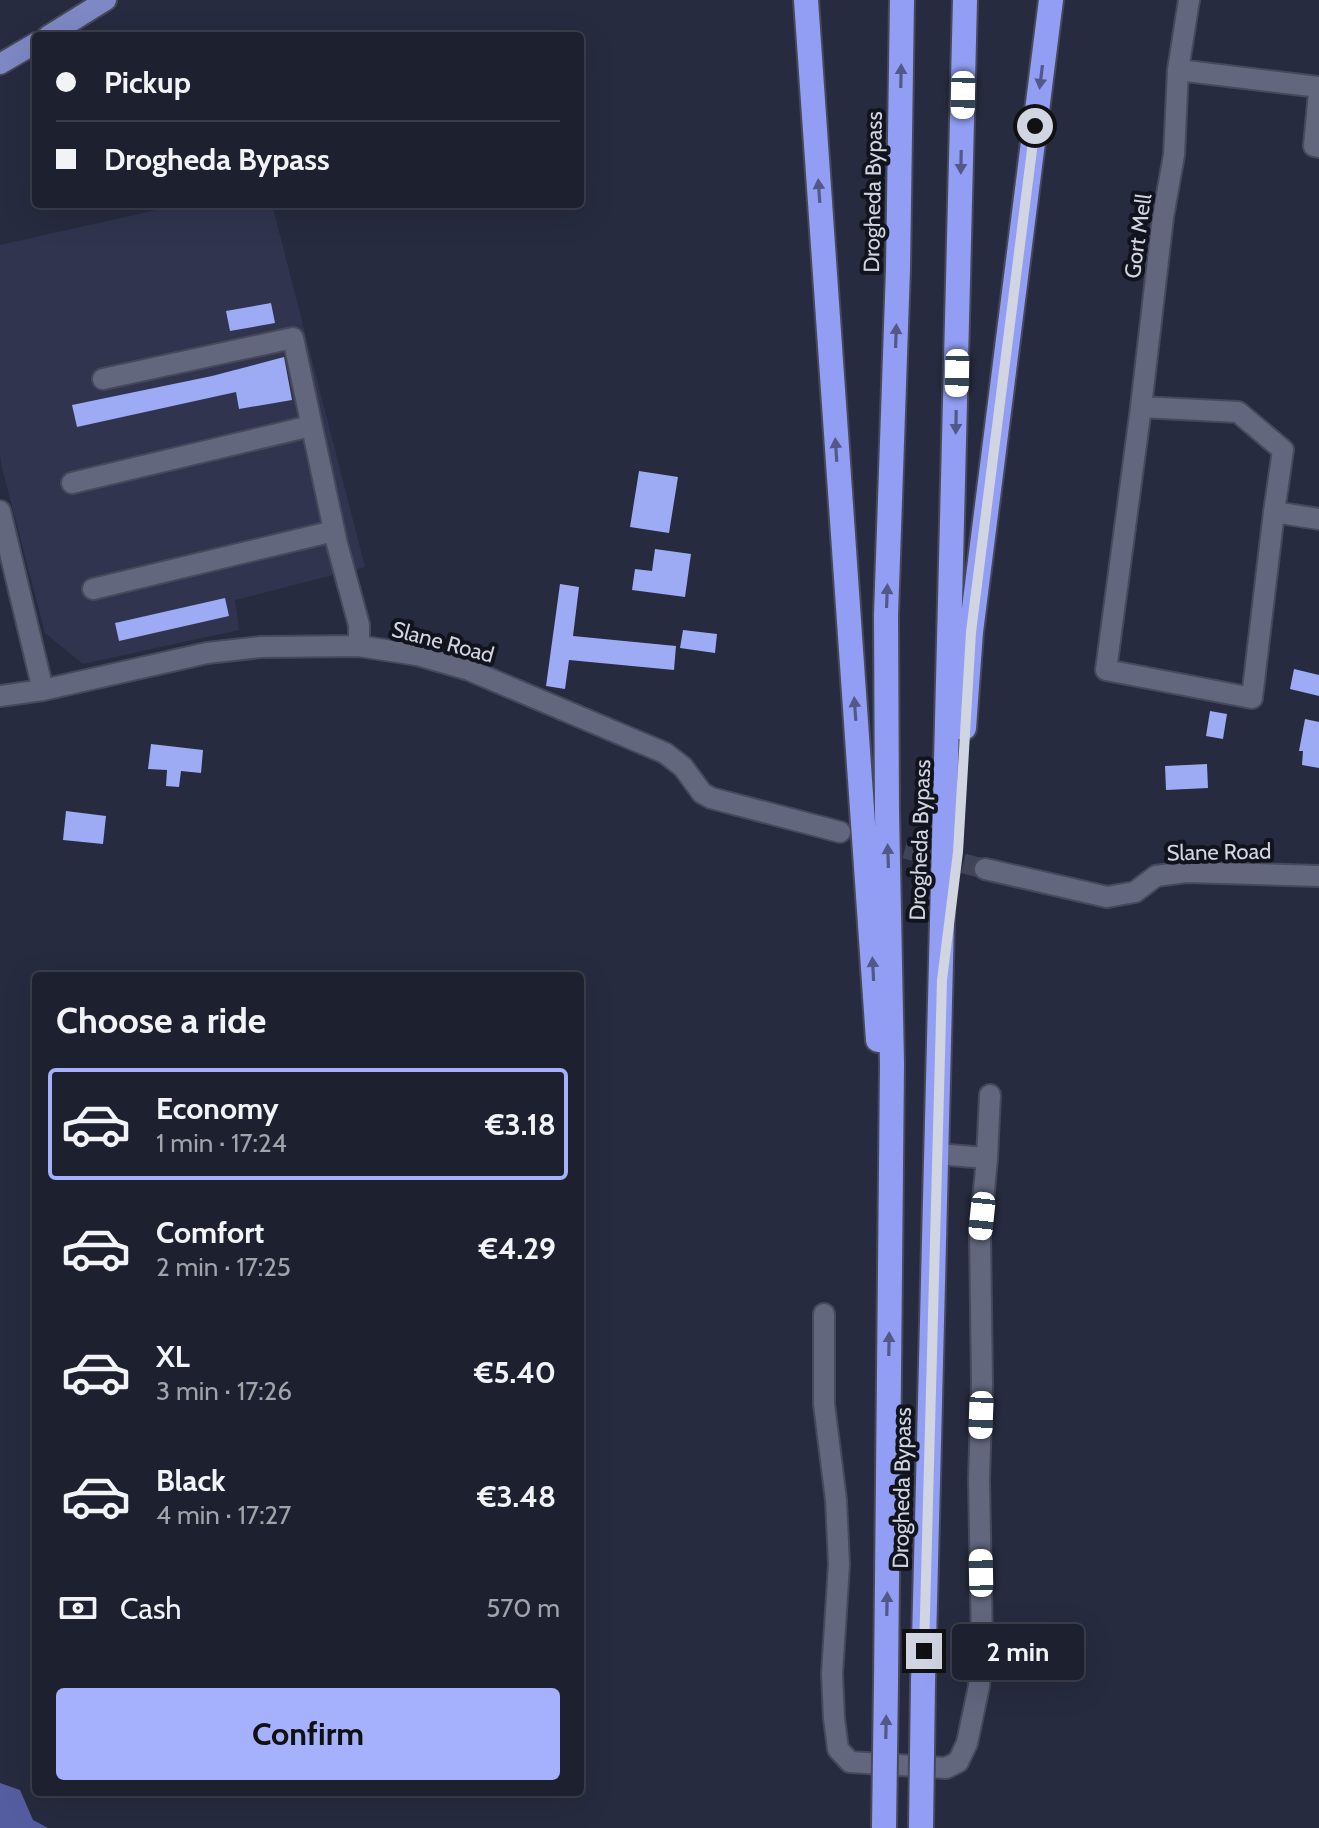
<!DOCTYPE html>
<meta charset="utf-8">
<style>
body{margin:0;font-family:Cabin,sans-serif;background:#252837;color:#f1f3f6;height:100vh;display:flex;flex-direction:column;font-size:30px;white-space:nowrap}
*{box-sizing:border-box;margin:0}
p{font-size:26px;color:#a0a3aa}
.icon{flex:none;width:44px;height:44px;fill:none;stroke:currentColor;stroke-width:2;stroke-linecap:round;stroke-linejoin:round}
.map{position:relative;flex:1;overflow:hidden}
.details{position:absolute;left:32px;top:972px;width:552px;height:824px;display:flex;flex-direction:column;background:#1d202f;border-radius:8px;box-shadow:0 8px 32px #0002,0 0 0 2px #3b3e4b}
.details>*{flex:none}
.hud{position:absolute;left:32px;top:32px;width:552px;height:176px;border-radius:8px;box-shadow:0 8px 32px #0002,0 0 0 2px #3b3e4b;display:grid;align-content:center;height:176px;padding:0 24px;background:#1d202f}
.end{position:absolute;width:36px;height:36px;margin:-18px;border:10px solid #d1d4e1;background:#111;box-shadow:0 0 0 4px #111}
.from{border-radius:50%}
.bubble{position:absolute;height:56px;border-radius:8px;background:#1d202f;box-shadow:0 8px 32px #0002,0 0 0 2px #3b3e4b;font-size:26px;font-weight:700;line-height:56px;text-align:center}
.car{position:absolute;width:24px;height:48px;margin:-24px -12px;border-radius:10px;box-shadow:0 0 6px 2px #0007;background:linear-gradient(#fff 24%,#345 0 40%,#fff 0 76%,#345 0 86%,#fff 0)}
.hud b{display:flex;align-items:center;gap:28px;height:76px;font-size:30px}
.hud b+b{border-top:2px solid #3b3e4b}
.hud i{width:20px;height:20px;background:#f1f3f6}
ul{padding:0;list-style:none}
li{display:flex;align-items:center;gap:24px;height:112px;margin:0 16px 12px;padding:0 8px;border:4px solid transparent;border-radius:8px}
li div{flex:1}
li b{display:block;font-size:30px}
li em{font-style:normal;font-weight:700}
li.active{border-color:#a5b1fc}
li>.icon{width:72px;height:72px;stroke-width:1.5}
h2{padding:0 24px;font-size:36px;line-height:96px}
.pay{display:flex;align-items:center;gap:20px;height:88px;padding:0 24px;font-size:30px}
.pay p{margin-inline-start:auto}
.action{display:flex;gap:16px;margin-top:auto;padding:16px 24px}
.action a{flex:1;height:92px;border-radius:8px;background:#a5b1fc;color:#111;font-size:32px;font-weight:700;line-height:92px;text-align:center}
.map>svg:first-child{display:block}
</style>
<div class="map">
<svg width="1319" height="1828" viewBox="0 0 1319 1828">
<rect width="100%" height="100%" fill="#272b3f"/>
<path fill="#30344e" d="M183,204H272L365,567L235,600L239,630L83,664L45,633L2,468L0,455V245Z"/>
<path fill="#555da1" d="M0,1783L20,1790L33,1820L48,1828H0Z"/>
<path fill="#9daaf4" d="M271,303L275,323L230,331L226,311Z
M284,357L292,400L239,409L236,392L77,427L72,405L212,376Z
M639,471L678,477L669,533L630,527Z
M655,549L691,554L685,597L632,590L635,569L652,571Z
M560,584L579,587L573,636L676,646L674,670L569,660L565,689L546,686Z
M225,598L229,616L119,641L115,623Z
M683,630L717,634L715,653L680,648Z
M1294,669L1319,675V696L1290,689Z
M1210,711L1227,714L1223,739L1206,736Z
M1305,719L1319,722V768L1302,765L1303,751H1299Z
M151,744L203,750L201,773L181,771L179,787L166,786L167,770L148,769Z
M1207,764L1208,788L1166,790L1165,766Z
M66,811L106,816L103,844L63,840Z"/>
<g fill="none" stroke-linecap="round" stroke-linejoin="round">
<path stroke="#404457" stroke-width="20" stroke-dasharray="20 10" stroke-linecap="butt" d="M876,841L985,869"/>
<defs>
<path id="minor" d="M1189,0L1178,70L1174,155L1163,217L1141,407L1238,412L1283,450L1274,512L1319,519
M1178,70L1319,87
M1319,92L1314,146L1319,147
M103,379L293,338L337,544L359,625V646
M1141,407L1106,670L1252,698L1274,512
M72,483L311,426
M0,511L43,690
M93,589L334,531
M0,696L43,690L207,653L261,647L359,646L417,655L469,670L665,753L683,767L702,793L711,798L840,832
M985,869L1107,897L1135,892L1156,876L1186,872L1319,876
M987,1158L990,1095
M824,1314V1404L836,1500L839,1564L832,1674L834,1718L838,1749L850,1762L946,1768L958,1762L967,1743L979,1686L982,1645L979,1479L982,1383L980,1234L987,1158L937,1154"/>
<path id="major" d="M48,36L106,0
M0,64L36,43"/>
<path id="highway" d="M806,0L878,1040
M964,728L971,632L1051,0
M886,1682L892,1064L887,812L886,615L898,269L902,0
M923,1682L965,0"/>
</defs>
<use href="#minor" stroke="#46495a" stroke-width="24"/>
<use href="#major" stroke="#46495a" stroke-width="24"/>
<use href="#highway" stroke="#46495a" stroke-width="28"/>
<use href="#minor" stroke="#62677e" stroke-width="20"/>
<use href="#major" stroke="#7e88c4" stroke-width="20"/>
<use href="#highway" stroke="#919ef3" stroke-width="24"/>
<defs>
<path id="highway-bridge" d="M884,1828L886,1682
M921,1828L923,1682"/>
</defs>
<use href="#highway-bridge" stroke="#46495a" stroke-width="28" stroke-linecap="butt"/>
<use href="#highway-bridge" stroke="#919ef3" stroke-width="24"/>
</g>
<defs><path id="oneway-solid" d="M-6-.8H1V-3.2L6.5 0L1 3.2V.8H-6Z" transform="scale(2)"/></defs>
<g fill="#525988">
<use href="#oneway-solid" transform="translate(901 76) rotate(-89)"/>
<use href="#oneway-solid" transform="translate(1041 77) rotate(97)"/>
<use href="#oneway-solid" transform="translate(961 162) rotate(91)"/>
<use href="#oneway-solid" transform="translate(819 191) rotate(-94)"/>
<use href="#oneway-solid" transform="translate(896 336) rotate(-88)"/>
<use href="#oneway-solid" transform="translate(956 422) rotate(91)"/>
<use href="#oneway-solid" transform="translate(836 450) rotate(-94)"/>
<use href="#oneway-solid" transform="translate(887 596) rotate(-88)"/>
<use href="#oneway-solid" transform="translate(855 709) rotate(-94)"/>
<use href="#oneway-solid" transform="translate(888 856) rotate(-92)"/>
<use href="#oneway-solid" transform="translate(873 969) rotate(-93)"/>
<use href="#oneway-solid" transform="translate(889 1344) rotate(-89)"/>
<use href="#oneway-solid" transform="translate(887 1604) rotate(-89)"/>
<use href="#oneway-solid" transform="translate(886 1727) rotate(-89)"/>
</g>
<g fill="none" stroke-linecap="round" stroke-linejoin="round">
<path stroke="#d1d4e1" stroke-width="10" d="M924,1651L942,980L958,852L971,632L1035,126"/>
</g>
<g text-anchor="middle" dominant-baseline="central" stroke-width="8" stroke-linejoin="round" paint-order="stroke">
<g font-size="22" fill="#d1d4e1" stroke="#12141d">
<text transform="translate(873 192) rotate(-89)">Drogheda Bypass</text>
<text transform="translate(1138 236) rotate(-82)">Gort Mell</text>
<text transform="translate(443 642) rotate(15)">Slane Road</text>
<text transform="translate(920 840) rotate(-88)">Drogheda Bypass</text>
<text transform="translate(1219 852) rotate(-1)">Slane Road</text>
<text transform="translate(902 1488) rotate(-89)">Drogheda Bypass</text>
</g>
</g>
</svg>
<i class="end from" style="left:1035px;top:126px"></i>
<i class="end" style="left:924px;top:1651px"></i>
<div class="bubble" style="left:952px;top:1624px;width:132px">2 min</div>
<i class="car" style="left:963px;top:95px;rotate:181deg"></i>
<i class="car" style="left:957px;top:373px;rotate:181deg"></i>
<i class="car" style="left:982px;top:1216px;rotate:186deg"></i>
<i class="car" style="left:981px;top:1415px;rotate:182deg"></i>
<i class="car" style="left:981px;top:1573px;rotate:359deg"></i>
<div class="hud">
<b><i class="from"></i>Pickup</b>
<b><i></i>Drogheda Bypass</b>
</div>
<section class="details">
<h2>Choose a ride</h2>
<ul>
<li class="active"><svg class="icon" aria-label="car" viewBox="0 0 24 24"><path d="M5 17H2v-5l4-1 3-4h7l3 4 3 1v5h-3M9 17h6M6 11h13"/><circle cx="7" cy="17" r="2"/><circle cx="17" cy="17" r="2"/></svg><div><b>Economy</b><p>1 min · 17:24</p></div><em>€3.18</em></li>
<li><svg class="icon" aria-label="car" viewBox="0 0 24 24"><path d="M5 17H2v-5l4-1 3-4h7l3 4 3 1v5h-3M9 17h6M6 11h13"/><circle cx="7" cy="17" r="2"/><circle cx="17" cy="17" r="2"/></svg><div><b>Comfort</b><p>2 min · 17:25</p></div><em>€4.29</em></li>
<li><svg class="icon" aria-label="car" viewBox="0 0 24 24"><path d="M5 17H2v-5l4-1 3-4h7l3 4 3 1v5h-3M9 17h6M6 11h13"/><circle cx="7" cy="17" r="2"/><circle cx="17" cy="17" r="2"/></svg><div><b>XL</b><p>3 min · 17:26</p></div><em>€5.40</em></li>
<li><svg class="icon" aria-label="car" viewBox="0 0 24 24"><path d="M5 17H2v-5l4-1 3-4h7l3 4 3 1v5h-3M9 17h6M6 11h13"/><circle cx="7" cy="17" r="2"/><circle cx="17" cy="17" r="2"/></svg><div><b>Black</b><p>4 min · 17:27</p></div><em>€3.48</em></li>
</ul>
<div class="pay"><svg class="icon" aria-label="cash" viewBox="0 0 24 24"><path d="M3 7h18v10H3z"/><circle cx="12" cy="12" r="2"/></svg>Cash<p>570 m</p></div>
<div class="action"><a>Confirm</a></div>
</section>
</div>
